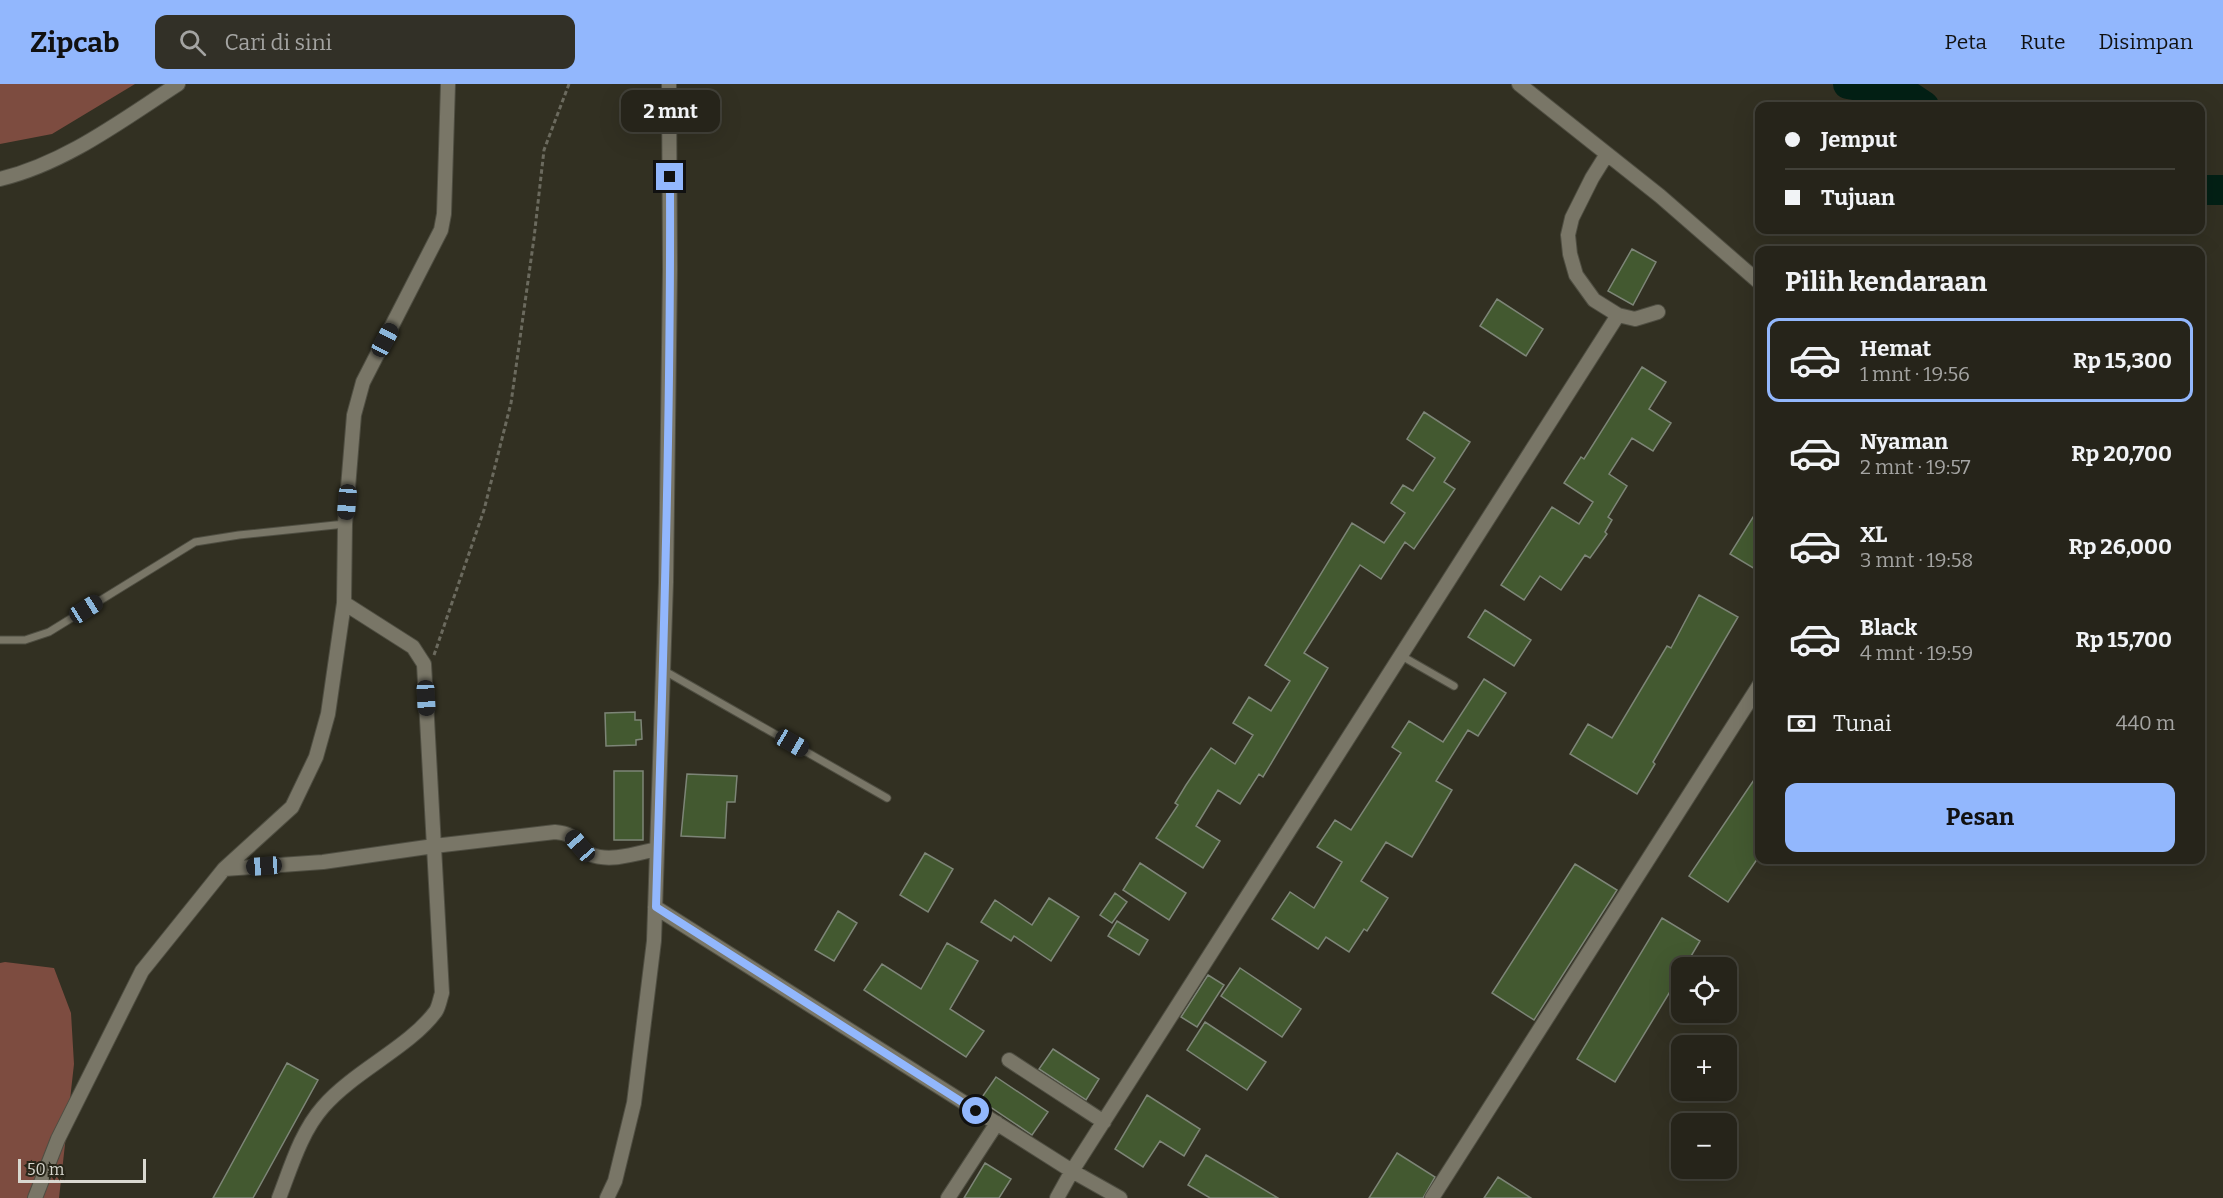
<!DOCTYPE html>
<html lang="id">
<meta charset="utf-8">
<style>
body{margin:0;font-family:Bitter,serif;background:#323027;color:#f1f3f6;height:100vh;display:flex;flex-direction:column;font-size:22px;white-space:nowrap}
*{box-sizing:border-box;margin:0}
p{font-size:20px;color:#a4a4a2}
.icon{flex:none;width:33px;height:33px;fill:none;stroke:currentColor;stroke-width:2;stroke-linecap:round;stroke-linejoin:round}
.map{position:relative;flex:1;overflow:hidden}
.drawer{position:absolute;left:1755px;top:162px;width:450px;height:618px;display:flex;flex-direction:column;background:#26241a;border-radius:12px;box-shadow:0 6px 24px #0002,0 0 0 2px #424139}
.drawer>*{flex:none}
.guide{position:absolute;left:1755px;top:18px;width:450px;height:132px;border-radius:12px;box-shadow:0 6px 24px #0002,0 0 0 2px #424139;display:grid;align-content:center;height:132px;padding:0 30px;background:#26241a}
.buttons{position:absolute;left:1671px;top:873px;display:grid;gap:12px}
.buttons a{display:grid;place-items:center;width:66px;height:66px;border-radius:12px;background:#26241a;box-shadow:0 6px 24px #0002,0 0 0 2px #424139;font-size:30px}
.scale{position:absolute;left:18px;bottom:15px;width:128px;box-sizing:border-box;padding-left:6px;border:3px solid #d9d8d0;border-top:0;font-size:16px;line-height:21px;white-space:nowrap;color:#d9d8d0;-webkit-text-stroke:4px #282619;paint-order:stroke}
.end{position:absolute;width:27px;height:27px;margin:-14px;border:8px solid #92b7fd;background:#111;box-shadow:0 0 0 3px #111}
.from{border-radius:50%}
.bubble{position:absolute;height:42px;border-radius:12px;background:#26241a;box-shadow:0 6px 24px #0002,0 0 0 2px #424139;font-size:20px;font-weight:700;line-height:42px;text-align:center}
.car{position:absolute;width:18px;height:36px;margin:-18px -9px;border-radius:8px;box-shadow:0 0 4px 2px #0007;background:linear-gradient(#222 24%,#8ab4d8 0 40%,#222 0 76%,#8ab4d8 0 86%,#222 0)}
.guide b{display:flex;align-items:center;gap:21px;height:57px;font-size:22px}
.guide b+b{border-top:2px solid #424139}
.guide i{width:15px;height:15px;background:#f1f3f6}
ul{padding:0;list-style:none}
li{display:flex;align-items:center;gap:18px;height:84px;margin:0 12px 9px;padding:0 18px;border:3px solid transparent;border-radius:12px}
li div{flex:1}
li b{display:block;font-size:22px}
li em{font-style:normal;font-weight:700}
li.current{border-color:#92b7fd}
li>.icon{width:54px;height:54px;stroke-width:1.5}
h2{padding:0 30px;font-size:27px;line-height:72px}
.pay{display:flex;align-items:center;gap:15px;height:66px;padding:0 30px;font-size:22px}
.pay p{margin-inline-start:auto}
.primary-button{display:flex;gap:12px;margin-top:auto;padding:12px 30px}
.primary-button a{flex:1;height:69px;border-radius:12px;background:#92b7fd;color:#111;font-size:24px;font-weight:700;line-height:69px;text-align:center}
header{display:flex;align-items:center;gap:36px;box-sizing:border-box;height:84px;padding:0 30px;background:#92b7fd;color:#111}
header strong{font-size:28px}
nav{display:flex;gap:33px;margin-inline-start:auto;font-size:21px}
.search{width:420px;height:54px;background:#323027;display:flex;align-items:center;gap:15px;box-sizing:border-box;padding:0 21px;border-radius:12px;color:#a4a4a2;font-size:22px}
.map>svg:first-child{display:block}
</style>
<header>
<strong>Zipcab</strong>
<div class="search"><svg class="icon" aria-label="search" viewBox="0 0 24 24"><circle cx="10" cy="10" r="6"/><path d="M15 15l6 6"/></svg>Cari di sini</div>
<nav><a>Peta</a><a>Rute</a><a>Disimpan</a></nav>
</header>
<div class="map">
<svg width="2223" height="1114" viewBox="0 0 2223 1114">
<rect width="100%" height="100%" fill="#323022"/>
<path fill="#7d4c40" d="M0,0H135L52,50L0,60Z
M5,878L54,884L71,929L74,980L59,1114H0V879Z"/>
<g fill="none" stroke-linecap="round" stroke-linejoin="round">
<path stroke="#032015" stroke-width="30" d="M1848,0L1906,10L1924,22
M2200,106H2223"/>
</g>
<path fill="#435930" stroke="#7d8577" stroke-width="1.5" d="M1632,165L1656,178L1633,221L1608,207Z
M1497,215L1543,245L1526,272L1480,242Z
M1642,283L1666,298L1649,325L1671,339L1653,367L1632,354L1609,390L1627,402L1608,433L1612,436L1605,448L1607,450L1590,474L1585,471L1561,506L1540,492L1524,516L1501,501L1552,423L1579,440L1593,418L1564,399L1581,373L1584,375Z
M1424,328L1470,358L1444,398L1455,405L1414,465L1405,458L1381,495L1360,481L1304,569L1328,584L1263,693L1259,690L1240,720L1218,706L1196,742L1220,757L1203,784L1156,754L1178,721L1175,719L1186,701L1211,664L1235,680L1253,651L1233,639L1249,613L1271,627L1290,597L1265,581L1352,439L1384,459L1405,429L1391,419L1403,401L1413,407L1435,374L1407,355Z
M1760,422V488L1730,470Z
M1699,511L1738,533L1653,678L1655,680L1637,710L1570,670L1588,640L1612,654L1667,562L1671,564Z
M1485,526L1531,556L1514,582L1468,553Z
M1484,595L1506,609L1478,652L1468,646L1436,697L1452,706L1412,773L1386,758L1361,797L1388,814L1367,847L1364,845L1349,868L1326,853L1318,865L1272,835L1290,808L1314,824L1342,778L1317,763L1335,736L1351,746L1401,669L1392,663L1409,637L1443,658Z
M635,628V636H641L642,655L636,656V661L606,662L605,629Z
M614,687H643V756H614Z
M1760,687V771L1728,818L1689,792Z
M687,690L737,692L735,718H727L725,754L681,752Z
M925,769L953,785L928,828L900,811Z
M1140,779L1186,809L1169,836L1123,806Z
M1575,780L1617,806L1534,936L1492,909Z
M1115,809L1127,818L1112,839L1100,831Z
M1049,814L1079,833L1051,877L1014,852L1011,857L981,838L995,816L1032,841Z
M838,827L857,839L834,877L815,866Z
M1662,834L1700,857L1684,884H1682V888L1615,998L1577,975Z
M1117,837L1148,856L1139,871L1108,852Z
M947,859L978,877L950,925L984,947L966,973L864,906L882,880L921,905Z
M1240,884L1301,925L1282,953L1221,912Z
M1208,891L1224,901L1197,943L1181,933Z
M1205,938L1266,978L1247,1006L1187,966Z
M1053,965L1099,995L1086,1016L1039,985Z
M287,979L318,996L253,1114H213Z
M996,993L1048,1028L1032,1051L980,1016Z
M1147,1011L1200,1045L1184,1072L1160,1057L1143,1083L1115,1065Z
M1397,1069L1435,1093L1423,1114H1369Z
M1206,1071L1278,1114H1210L1188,1101Z
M985,1079L1011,1095L999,1114H964Z
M1498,1093L1531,1114H1484Z"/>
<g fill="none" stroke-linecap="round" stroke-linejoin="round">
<defs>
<path id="lane" d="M0,556H25L49,548L195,458L239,451L345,440
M1400,571L1454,602
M663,586L887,714"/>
<path id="street" d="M1519,0L1660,112L1760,199
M1607,70L1592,94L1572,134L1568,151L1570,170L1576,191L1594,216L1618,231L1635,235L1658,228
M0,95C66,79 122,36 178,0
M224,785L323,778L434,762L555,748C580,750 573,762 590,770C609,779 638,769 657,765
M655,823L1072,1087L1057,1114
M1009,976L1104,1038
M35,1114L58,1055L142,887L224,785L292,723L316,673L328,630L344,519L345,440L354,331L363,298L441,146L444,130L448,0
M279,1114C291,1083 301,1048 323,1023C354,987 410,963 436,927C439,922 440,915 442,909L424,580L413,563L344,519
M607,1114L615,1097L634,1019L654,857L666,498L670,185L669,0
M948,1114L997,1039
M1120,1114L1072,1087L1618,231
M1432,1114L1760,600"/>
</defs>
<use href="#lane" stroke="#4f4e42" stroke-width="9"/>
<use href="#street" stroke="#4f4e42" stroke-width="16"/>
<path stroke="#6b6a5e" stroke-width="3" stroke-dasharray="4.5 3" stroke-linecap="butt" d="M434,571L484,426L511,319L534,154L544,66L569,0"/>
<use href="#lane" stroke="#797667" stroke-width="7"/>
<use href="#street" stroke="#797667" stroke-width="14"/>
</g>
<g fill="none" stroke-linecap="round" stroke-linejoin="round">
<path stroke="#92b7fd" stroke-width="8" d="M670,93C671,336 663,580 656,823L976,1027"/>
</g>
</svg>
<div class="buttons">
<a><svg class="icon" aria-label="locate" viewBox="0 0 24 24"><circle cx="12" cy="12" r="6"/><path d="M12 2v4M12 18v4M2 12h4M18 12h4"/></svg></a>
<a>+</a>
<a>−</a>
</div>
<div class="scale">50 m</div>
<i class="end from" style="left:976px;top:1027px"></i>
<i class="end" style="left:670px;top:93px"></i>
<div class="bubble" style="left:621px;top:6px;width:99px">2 mnt</div>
<i class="car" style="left:385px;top:256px;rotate:28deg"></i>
<i class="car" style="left:347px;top:418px;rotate:185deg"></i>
<i class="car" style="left:86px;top:525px;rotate:58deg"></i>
<i class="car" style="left:426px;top:614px;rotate:177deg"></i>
<i class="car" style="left:792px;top:659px;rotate:120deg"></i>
<i class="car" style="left:580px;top:762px;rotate:319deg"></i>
<i class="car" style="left:264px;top:782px;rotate:266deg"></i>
<div class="guide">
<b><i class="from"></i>Jemput</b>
<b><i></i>Tujuan</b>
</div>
<section class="drawer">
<h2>Pilih kendaraan</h2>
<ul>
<li class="current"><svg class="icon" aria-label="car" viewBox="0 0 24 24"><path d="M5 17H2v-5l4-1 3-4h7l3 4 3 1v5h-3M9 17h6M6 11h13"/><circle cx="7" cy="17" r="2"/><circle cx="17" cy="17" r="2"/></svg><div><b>Hemat</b><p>1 mnt · 19:56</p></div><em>Rp 15,300</em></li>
<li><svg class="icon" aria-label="car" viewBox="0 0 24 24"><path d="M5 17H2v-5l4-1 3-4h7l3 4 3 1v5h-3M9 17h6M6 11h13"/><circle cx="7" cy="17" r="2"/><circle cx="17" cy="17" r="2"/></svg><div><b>Nyaman</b><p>2 mnt · 19:57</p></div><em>Rp 20,700</em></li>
<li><svg class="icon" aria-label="car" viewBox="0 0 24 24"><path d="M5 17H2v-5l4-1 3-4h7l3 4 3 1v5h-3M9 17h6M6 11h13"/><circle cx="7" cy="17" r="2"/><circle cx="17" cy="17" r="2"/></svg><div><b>XL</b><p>3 mnt · 19:58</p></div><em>Rp 26,000</em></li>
<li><svg class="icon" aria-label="car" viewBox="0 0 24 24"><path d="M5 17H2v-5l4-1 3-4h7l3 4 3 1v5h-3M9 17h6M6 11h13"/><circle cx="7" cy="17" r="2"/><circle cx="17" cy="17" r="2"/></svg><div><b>Black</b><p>4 mnt · 19:59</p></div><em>Rp 15,700</em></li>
</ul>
<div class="pay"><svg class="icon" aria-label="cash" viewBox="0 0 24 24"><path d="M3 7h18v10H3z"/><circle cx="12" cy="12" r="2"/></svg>Tunai<p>440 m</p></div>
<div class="primary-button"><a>Pesan</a></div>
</section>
</div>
